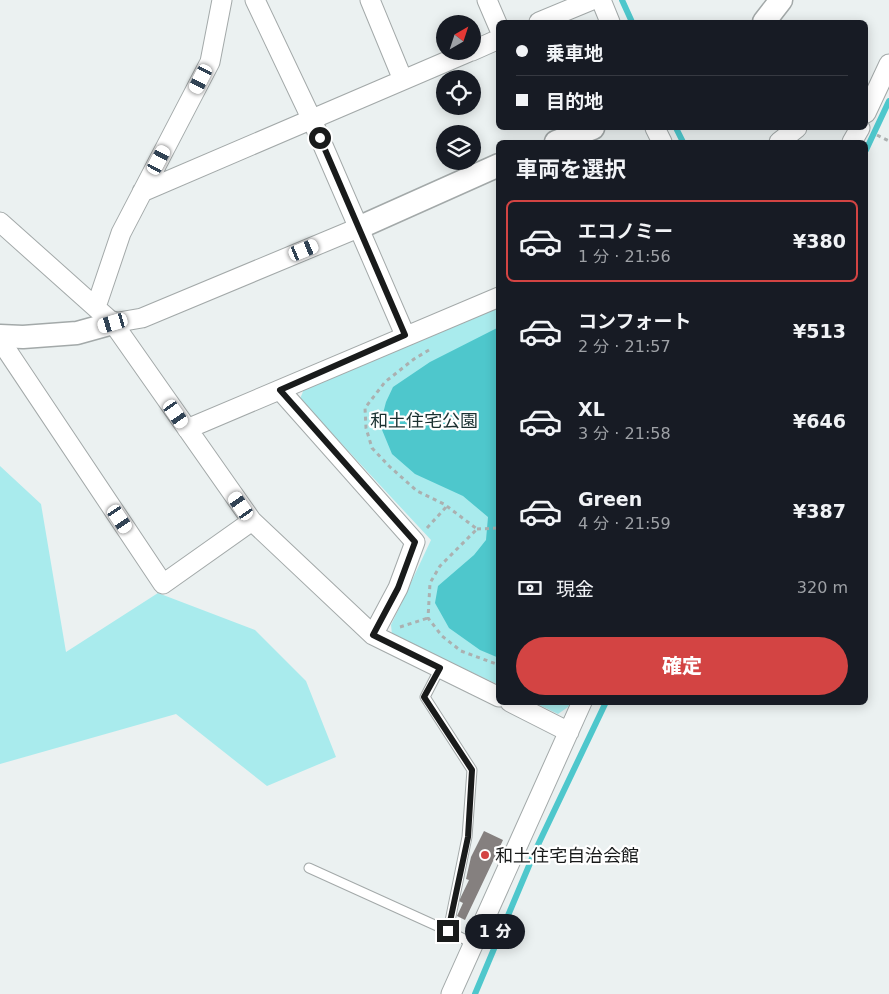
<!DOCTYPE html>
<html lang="ja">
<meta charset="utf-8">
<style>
body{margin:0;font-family:"DejaVu Sans","Noto Sans JP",sans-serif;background:#242831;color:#f1f3f6;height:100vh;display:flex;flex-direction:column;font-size:19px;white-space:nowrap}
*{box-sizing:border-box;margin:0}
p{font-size:16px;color:#9ea1a6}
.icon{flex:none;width:28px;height:28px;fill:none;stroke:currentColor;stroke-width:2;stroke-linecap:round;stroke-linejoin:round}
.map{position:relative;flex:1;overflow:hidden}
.sheet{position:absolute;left:496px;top:140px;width:372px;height:565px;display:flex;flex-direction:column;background:#171b24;border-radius:8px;box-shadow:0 2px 12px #0003}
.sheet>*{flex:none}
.hud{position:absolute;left:496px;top:20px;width:372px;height:110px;border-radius:8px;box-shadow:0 2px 12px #0003;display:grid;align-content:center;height:110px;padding:0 20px;background:#171b24}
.needle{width:32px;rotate:39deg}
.fabs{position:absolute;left:436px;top:15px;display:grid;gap:10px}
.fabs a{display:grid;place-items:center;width:45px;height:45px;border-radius:50%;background:#171b24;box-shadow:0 2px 12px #0003;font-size:25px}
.end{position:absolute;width:22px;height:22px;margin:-11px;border:6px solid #191b1b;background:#fff;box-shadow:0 0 0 2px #fff}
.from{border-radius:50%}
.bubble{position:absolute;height:35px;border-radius:18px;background:#171b24;box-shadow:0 2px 12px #0003;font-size:16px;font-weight:800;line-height:35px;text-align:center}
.car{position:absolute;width:15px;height:30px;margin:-15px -8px;border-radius:6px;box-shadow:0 0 4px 1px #0007;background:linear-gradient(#fff 24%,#345 0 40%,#fff 0 76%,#345 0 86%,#fff 0)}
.hud b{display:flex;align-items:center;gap:18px;height:48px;font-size:19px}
.hud b+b{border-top:1px solid #363941}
.hud i{width:12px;height:12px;background:#f1f3f6}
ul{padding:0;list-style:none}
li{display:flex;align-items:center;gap:15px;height:82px;margin:0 10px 8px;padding:0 10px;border:2px solid transparent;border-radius:8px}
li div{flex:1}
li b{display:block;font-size:19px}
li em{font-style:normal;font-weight:800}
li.on{border-color:#d34443}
li>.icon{width:45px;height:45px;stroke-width:1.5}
h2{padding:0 20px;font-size:22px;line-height:60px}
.pay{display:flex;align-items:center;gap:12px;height:55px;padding:0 20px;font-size:19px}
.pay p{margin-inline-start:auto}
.action{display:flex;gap:10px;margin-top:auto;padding:10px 20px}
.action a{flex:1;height:58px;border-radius:30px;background:#d34443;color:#fff;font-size:20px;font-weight:800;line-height:58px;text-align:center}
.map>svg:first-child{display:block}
</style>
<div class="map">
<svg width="889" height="994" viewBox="0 0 889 994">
<rect width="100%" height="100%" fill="#ebf1f1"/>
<path fill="#a9ebed" d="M499,307V685L392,635L391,625L431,540L300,399L304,389Z
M0,466L41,504L66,652L158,593L255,630L306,681L336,757L267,786L176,714L0,764Z
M535,703H570L568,707L558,714Z"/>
<path fill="#4ec7cc" d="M499,327V658L480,650L449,628L435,603L438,586L474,555L486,540L488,517L463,496L415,474L392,454L380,425L386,402L393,387L430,362Z"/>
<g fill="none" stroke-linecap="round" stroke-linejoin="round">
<path stroke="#4ec7cc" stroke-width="6" d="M622,0L632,22
M676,128L683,142
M866,150L889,101
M475,994L536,849L606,702"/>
</g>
<path fill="#85807f" d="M484,831L503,840L465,920L457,916L463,903L459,901L469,880L466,879L471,857Z"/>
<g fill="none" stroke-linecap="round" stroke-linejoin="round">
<defs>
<path id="service" d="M440,668L425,697L472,770L467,837L448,931
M309,868L448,931L474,944"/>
<path id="minor" d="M255,0L312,120L405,335
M370,0L403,80
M487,0L499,28
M601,0L610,22
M539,22L592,0
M472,51L499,39
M866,113L889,64
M655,128L662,142
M779,142L797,128
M852,142L860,128
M142,192L471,51
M0,222L113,323L252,521L373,635L499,697
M96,307L121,233L210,62L222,0
M113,323L142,318L358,228
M0,340L163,584L252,521
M280,390L415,542L398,588L373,635
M187,429L499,297
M510,702L569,732
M451,994L582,702"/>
<path id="tertiary" d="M764,22L781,0
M556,142L593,128
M358,228L499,165
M0,336L23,337L77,333L113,323"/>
</defs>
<use href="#service" stroke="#a3a9a9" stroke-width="11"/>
<use href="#minor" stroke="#a3a9a9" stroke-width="21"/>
<use href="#tertiary" stroke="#a3a9a9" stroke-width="25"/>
<path stroke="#abb0b0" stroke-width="3" stroke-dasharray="4 4" stroke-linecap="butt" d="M877,135L889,141
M429,350L414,359L385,382L365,408L366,428L372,448L389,466L417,491L444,504L477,529L440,566L430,583L428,618L442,636L461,651L499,665
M427,528L447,506
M477,529L499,528
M400,627L428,618"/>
<use href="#service" stroke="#fff" stroke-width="9"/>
<use href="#minor" stroke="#fff" stroke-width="19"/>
<use href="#tertiary" stroke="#fff" stroke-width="22"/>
</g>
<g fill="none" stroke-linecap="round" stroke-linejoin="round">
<path stroke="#191b1b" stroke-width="6" d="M320,138L405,335L280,390L415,542L398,588L373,635L440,668L424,697L472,770L468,837L448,931"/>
</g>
<circle fill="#d34443" stroke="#fff" stroke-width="2" cx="485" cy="855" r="5"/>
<g text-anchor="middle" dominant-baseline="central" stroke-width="4.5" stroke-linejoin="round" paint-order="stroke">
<g font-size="18" fill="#1a3030" stroke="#fff">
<text x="424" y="420">和土住宅公園</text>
</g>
<g font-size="18" fill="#191b1b" stroke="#fff" text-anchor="start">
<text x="495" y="855">和土住宅自治会館</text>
</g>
</g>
</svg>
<div class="fabs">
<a><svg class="needle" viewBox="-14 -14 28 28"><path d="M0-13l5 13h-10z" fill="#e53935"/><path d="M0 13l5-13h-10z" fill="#9ea1a6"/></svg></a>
<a><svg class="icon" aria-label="locate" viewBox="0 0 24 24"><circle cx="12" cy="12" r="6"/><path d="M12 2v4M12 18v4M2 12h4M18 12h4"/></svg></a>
<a><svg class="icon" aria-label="layers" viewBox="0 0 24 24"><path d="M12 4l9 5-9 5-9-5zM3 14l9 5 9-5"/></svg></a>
</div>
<i class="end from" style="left:320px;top:138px"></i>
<i class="end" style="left:448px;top:931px"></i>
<div class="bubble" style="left:465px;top:914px;width:60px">1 分</div>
<i class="car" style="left:201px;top:79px;rotate:207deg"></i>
<i class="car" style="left:159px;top:160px;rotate:28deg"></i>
<i class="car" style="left:304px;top:250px;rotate:68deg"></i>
<i class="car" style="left:113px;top:323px;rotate:254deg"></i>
<i class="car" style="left:176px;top:414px;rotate:145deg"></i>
<i class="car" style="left:241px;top:506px;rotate:325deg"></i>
<i class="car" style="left:120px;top:519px;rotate:146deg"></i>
<div class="hud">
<b><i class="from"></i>乗車地</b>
<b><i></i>目的地</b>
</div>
<section class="sheet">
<h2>車両を選択</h2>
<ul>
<li class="on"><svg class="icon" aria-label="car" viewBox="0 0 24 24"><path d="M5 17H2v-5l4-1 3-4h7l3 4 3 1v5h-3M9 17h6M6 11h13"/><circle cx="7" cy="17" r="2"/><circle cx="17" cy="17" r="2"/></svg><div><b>エコノミー</b><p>1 分 · 21:56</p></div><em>¥380</em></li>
<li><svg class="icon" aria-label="car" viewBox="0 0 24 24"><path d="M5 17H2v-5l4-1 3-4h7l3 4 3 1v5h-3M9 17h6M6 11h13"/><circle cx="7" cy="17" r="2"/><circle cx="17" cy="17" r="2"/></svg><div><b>コンフォート</b><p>2 分 · 21:57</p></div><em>¥513</em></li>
<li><svg class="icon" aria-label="car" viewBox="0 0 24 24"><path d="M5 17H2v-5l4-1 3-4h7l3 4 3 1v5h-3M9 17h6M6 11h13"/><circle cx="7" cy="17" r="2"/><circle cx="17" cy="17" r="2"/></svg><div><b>XL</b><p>3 分 · 21:58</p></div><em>¥646</em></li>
<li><svg class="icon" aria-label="car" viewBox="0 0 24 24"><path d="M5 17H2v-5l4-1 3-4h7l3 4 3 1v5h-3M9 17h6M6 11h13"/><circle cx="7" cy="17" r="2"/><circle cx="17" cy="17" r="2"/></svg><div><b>Green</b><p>4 分 · 21:59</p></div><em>¥387</em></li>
</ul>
<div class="pay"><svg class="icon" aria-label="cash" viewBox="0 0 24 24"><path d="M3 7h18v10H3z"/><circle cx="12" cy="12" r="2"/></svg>現金<p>320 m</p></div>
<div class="action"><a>確定</a></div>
</section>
</div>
